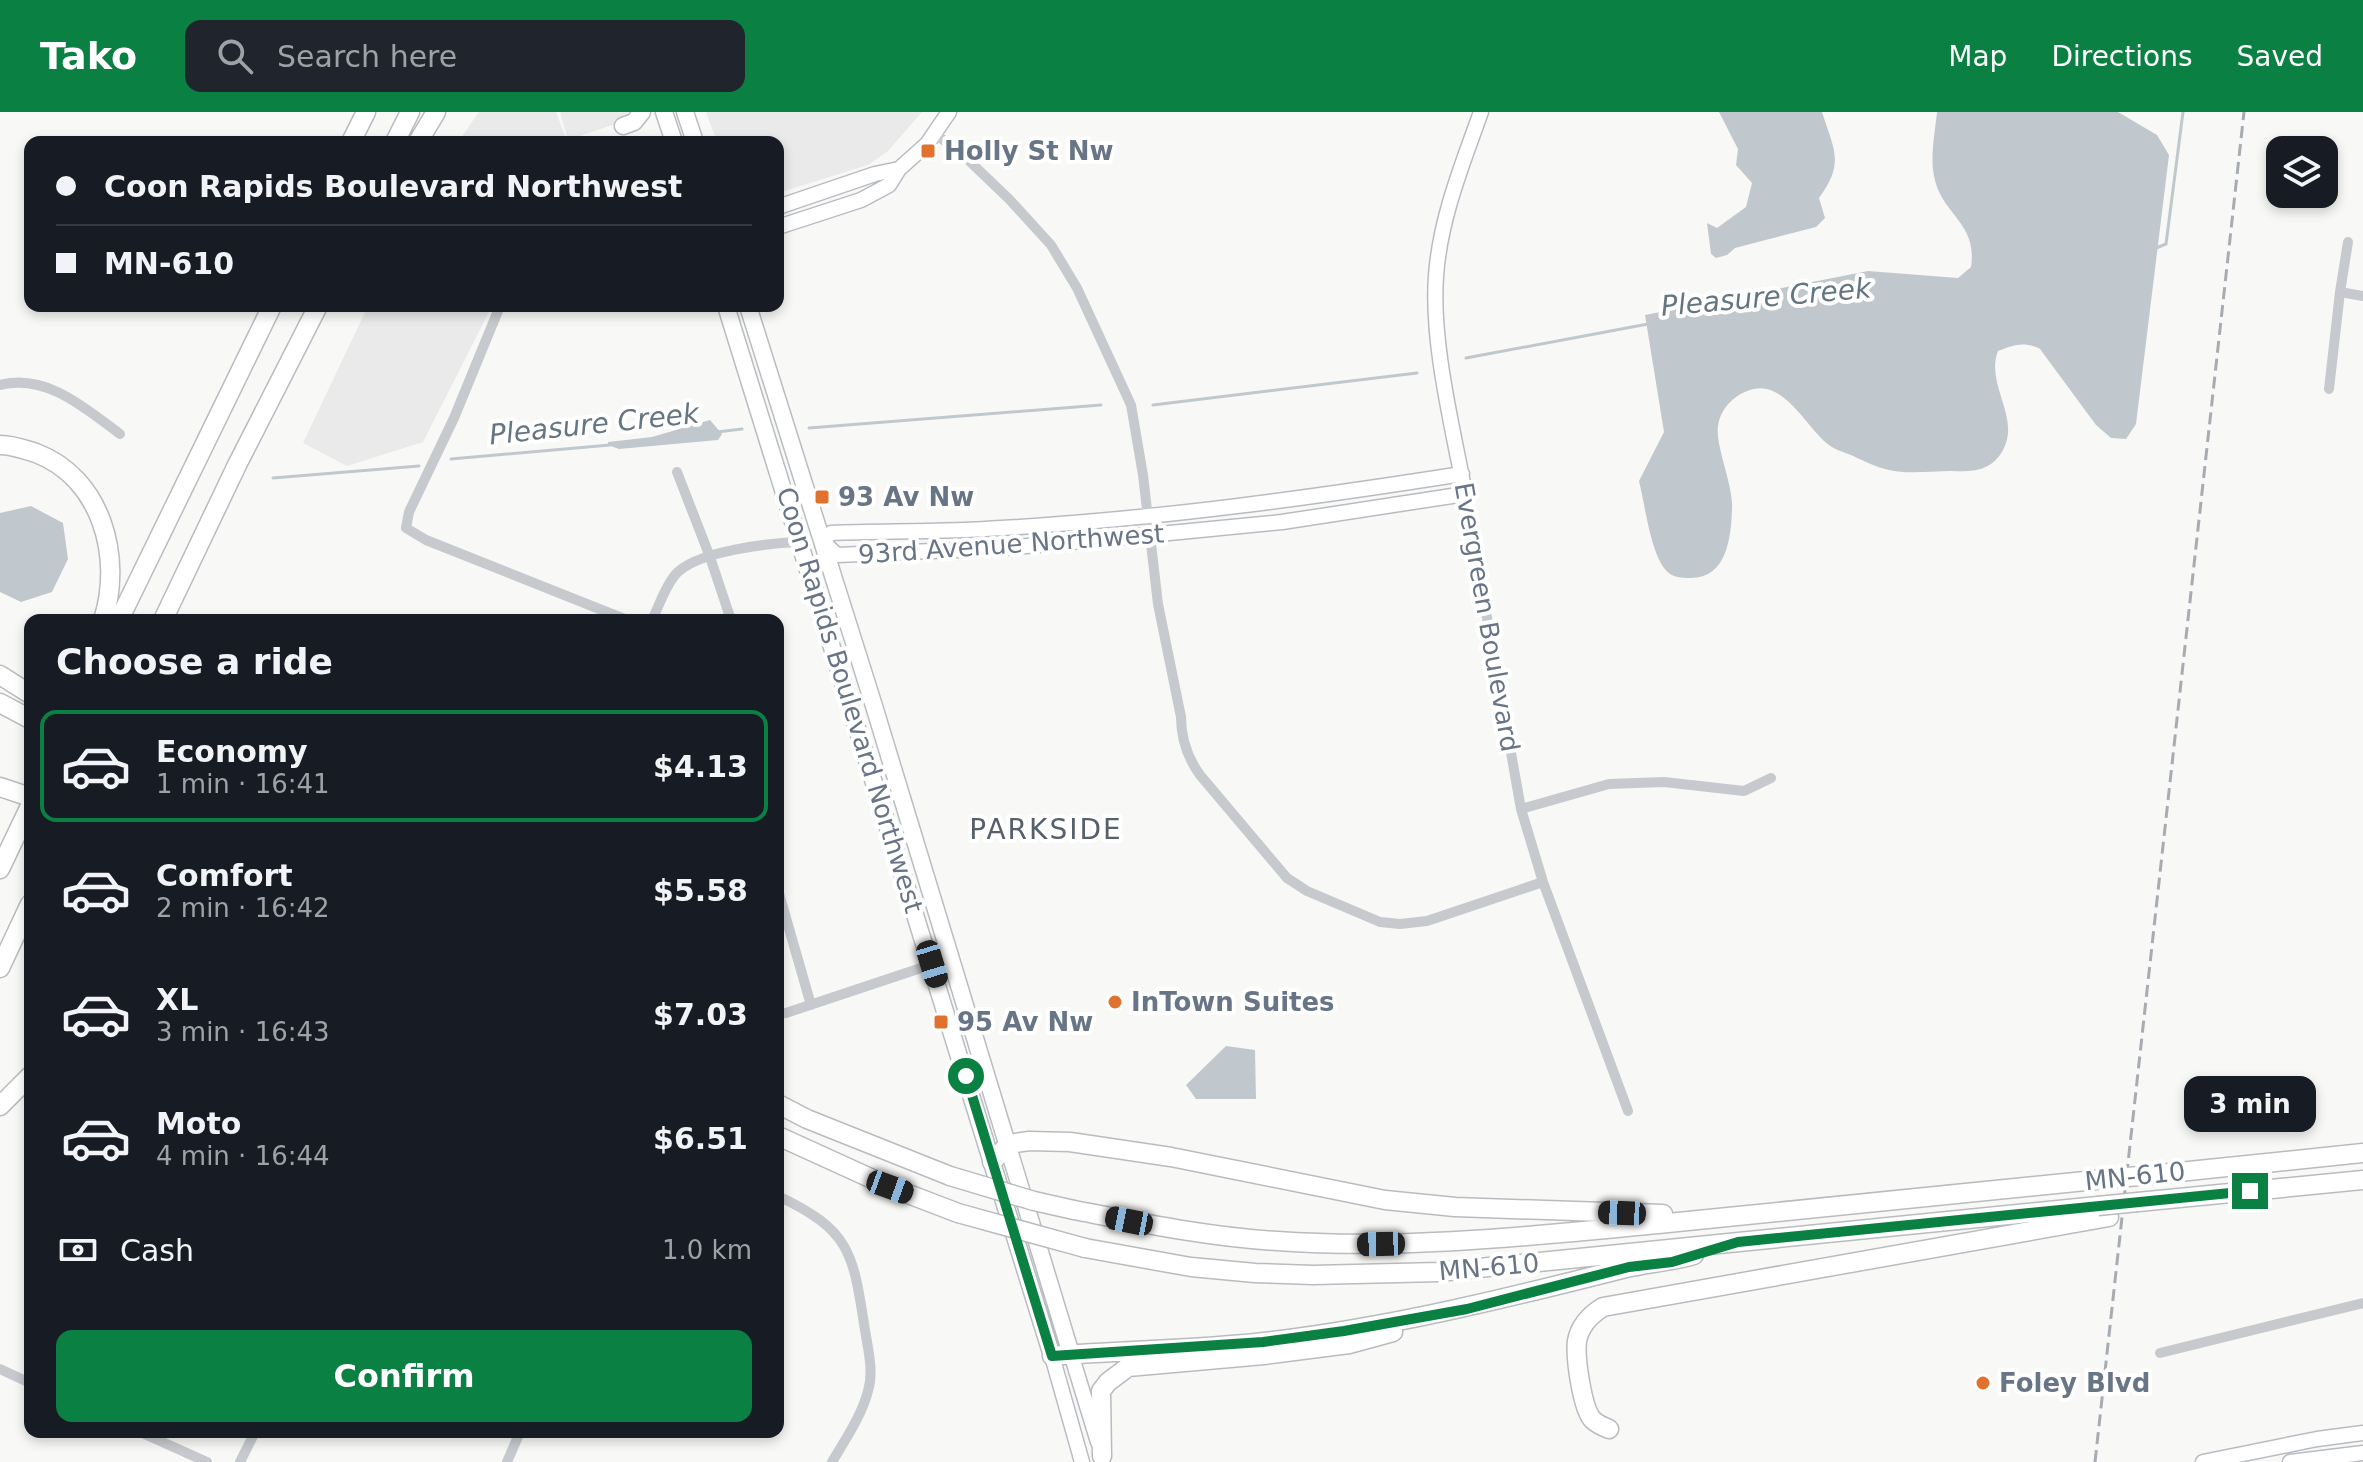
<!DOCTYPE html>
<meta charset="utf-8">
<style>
body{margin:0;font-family:"DejaVu Sans",sans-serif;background:#20242c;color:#f1f3f6;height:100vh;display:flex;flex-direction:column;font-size:30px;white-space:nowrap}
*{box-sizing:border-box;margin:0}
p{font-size:26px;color:#9ea1a6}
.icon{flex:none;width:44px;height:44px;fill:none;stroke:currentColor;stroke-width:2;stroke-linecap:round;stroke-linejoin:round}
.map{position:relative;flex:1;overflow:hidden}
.sheet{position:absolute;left:24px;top:502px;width:760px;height:824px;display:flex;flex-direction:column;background:#171b24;border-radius:16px;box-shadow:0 4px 12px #0003}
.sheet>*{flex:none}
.top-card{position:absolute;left:24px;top:24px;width:760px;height:176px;border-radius:16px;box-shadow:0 4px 12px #0003;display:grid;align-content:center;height:176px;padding:0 32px;background:#171b24}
.fabs{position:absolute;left:2266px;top:24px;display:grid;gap:16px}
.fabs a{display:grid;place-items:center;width:72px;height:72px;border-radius:16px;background:#171b24;box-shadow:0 4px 12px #0003;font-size:40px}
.end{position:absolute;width:36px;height:36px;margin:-18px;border:10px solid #0b8043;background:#fff;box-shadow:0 0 0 4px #fff}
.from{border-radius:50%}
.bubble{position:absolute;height:56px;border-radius:16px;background:#171b24;box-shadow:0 4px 12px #0003;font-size:26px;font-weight:600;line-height:56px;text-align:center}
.car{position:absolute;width:24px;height:48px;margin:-24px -12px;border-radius:10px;box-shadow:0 0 6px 2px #0007;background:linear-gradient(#222 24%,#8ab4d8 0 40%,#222 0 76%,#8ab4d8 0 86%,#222 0)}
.top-card b{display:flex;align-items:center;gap:28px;height:76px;font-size:30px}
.top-card b+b{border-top:2px solid #363941}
.top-card i{width:20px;height:20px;background:#f1f3f6}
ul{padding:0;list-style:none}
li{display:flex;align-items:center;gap:24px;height:112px;margin:0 16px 12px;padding:0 16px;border:4px solid transparent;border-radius:16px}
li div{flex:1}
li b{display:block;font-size:30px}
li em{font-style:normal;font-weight:600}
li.selected{border-color:#0b8043}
li>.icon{width:72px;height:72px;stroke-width:1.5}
h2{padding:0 32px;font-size:36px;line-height:96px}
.pay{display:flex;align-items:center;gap:20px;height:88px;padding:0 32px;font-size:30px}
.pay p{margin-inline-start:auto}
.primary-button{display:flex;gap:16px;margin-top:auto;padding:16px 32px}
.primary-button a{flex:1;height:92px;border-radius:16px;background:#0b8043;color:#fff;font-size:32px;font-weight:600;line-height:92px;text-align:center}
header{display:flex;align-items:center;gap:48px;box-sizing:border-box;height:112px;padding:0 40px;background:#0b8043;color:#fff}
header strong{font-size:38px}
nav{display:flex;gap:44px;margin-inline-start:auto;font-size:28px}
.search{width:560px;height:72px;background:#20242c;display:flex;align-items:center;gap:20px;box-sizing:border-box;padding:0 28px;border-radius:16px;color:#9ea1a6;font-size:30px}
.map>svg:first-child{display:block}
</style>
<header>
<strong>Tako</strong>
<div class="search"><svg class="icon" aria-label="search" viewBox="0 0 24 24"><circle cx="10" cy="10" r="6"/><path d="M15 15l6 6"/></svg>Search here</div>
<nav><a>Map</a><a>Directions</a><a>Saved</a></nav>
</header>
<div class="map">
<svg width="2363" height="1350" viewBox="0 0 2363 1350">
<rect width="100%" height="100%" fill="#f8f9f6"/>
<path fill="#e9eae9" d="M479,0H556L567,29L458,30Z
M560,0H631L633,6L568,28Z
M706,0H922L888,39L868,53L778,81V30H717Z
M368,194H492L423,330L347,354L303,331Z"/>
<path fill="#c0c8cd" d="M1719,0H1822C1834,38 1845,51 1819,86L1825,106L1816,115L1735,136L1727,143L1716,146L1711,142L1707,111L1717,116L1746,95L1752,71L1736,53L1738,37Z
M1937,0H2118L2157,23L2169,43L2136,312L2126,327L2111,326L2096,313L2040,237C2024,229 2014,233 1998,239C1985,273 2021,305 2003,338C1992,359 1973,360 1951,359C1931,359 1904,363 1885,357C1873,354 1862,348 1851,343C1844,340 1835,338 1829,333C1808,318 1786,270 1754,277C1736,281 1721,295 1718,314C1715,334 1734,374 1732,398C1731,427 1726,466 1691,466C1681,466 1671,466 1664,456C1650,437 1645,393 1639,369L1664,320L1645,203L1868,159L1958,166L1971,155C1978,110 1941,103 1934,64C1930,44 1935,20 1937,0Z
M710,308L722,322L718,328L619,337L608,333V330L652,325Z
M31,394L63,411L68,447L52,480L21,490L0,480V401Z
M1226,934L1255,938L1256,987H1196L1186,973Z"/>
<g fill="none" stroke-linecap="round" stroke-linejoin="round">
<path stroke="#c0c8cd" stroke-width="3" d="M2156,136L2166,132L2183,0
M1466,246L1648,212
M1153,293L1417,261
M809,316L1101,293
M717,320L742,317
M451,347L610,333
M273,366L419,354"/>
<defs>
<path id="secondary" d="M778,95L875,62L899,57
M778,115L861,88L889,73L899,57L927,32L949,0
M822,429L837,443L1004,436L1149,423L1282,410L1465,382C1453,316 1431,231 1436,164C1440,107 1462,53 1481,0
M822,429L831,421C888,419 945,420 1002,416C1156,407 1309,386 1462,362
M1071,1242L1098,1330
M1052,1244L1082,1350
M2203,1350L2317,1327L2363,1321
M2290,1350L2363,1341"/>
<path id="primary" d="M664,0L674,30
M685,0L695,30
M623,14L634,10L642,0
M726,194L1052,1244
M748,194L874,594L1071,1242"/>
<path id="highway" d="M351,30L366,0
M395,30L410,0
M418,30L436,0
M0,333C13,333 23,337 36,341C102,366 123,446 103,508
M119,508L272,194
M163,508L237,353L318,194
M0,563L30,582
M0,591L30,607
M0,675L30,685
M0,757L30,694
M0,856L30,792
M778,992L807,1007L950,1064
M0,994L30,964
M778,1024L890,1075L958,1101
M992,1050L1009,1032L1029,1029L1070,1030L1171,1045L1385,1088L1455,1095L1663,1102
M2140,1064L2363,1041
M2138,1090L2363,1068
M1074,1098C1142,1111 1209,1125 1277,1129C1405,1138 1531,1124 1658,1112C1810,1098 1962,1082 2115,1066
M1085,1136L1191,1155L1255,1161L1313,1163L1439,1160L2098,1094
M1052,1244C1123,1238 1194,1238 1264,1230C1386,1216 1504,1187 1622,1157C1646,1151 1670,1150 1694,1143
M1609,1317C1604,1315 1597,1312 1593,1308C1582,1297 1575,1245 1577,1229C1580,1213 1590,1203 1603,1195L2109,1105
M1102,1344L1101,1279L1108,1270L1128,1255L1264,1243L1349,1232L1393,1220"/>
</defs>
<use href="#secondary" stroke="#b8bcc2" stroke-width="17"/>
<use href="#primary" stroke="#b9bcc1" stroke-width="19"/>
<use href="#highway" stroke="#b9bbbf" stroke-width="21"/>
<path stroke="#c6c9cd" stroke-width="10" d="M934,21L963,43L1009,87L1051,133L1077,176L1131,293L1143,363L1158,492L1181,605C1181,627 1187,645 1200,663L1287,766L1307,779L1380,810L1400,812L1427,809L1543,770
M2340,180L2363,184
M500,194L454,306L409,400L406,416L426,428L627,508
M0,273C46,261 85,296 120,322
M2329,277L2340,180L2348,130
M677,360L710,445L731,508
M1465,382L1521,697L1543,770L1628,999
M652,508C659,494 665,475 675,463C695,439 770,431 800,430
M1521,697L1609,672L1664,670L1744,679L1771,666
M778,778L811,893
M778,901H786L951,846
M778,1084C852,1119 853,1142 865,1218C868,1237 874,1260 868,1279C862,1303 845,1328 832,1350
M2160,1241L2363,1191
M0,1257L30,1271
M140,1320L207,1350
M240,1350L255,1320
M507,1350L520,1320"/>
<use href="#secondary" stroke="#fff" stroke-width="14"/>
<use href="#primary" stroke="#fff" stroke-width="16"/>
<use href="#highway" stroke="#fff" stroke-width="18"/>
<path stroke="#a7abb2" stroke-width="3" stroke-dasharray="12 6" stroke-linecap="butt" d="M2095,1350L2244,0"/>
<defs>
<path id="highway-bridge" d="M950,1064L1034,1089L1074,1098
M2115,1066L2140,1064
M2098,1094L2138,1090
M958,1101L1085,1136"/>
</defs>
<use href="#highway-bridge" stroke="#b9bbbf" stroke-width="21" stroke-linecap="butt"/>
<use href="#highway-bridge" stroke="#fff" stroke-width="18"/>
</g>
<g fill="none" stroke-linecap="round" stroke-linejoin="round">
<path stroke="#0b8043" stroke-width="10" d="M966,964L1052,1244L1263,1230L1344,1219L1467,1197L1629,1155L1672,1150L1738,1130L2250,1079"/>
</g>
<g fill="#e0712f" stroke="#fff" stroke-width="3">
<rect x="920" y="31" width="16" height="16" rx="4"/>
<rect x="814" y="377" width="16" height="16" rx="4"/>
<circle cx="1115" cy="890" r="8"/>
<rect x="933" y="902" width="16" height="16" rx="4"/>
<circle cx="1983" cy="1271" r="8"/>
</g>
<g text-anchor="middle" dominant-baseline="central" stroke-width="8" stroke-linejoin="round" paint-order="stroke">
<g font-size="26" font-weight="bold" fill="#687587" stroke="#fff" text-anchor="start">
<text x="944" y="39">Holly St Nw</text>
<text x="838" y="385">93 Av Nw</text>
<text x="1131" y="890">InTown Suites</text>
<text x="957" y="910">95 Av Nw</text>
<text x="1999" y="1271">Foley Blvd</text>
</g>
<g font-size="26" fill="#687587" stroke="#fff">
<text transform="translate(1011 432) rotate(-4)">93rd Avenue Northwest</text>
<text transform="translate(1487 505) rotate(80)">Evergreen Boulevard</text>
<text transform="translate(850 588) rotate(73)">Coon Rapids Boulevard Northwest</text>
<text transform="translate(2135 1064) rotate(-6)">MN-610</text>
<text transform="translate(1489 1155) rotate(-5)">MN-610</text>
</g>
<g font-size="28" font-style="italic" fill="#647682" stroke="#fff">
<text transform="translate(1766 185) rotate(-5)">Pleasure Creek</text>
<text transform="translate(594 312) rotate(-6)">Pleasure Creek</text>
</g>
<g font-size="28" letter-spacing="2" fill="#565f6c" stroke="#fff">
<text x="1046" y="717">PARKSIDE</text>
</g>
</g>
</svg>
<div class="fabs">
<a><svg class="icon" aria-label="layers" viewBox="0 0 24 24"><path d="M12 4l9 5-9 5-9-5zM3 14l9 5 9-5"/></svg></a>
</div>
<i class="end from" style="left:966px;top:964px"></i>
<i class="end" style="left:2250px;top:1079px"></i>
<div class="bubble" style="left:2184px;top:964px;width:132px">3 min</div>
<i class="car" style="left:932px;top:852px;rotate:163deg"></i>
<i class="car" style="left:890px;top:1075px;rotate:110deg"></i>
<i class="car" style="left:1622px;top:1101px;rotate:272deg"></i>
<i class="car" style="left:1129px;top:1109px;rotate:281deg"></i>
<i class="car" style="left:1381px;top:1132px;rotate:269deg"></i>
<div class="top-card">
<b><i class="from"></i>Coon Rapids Boulevard Northwest</b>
<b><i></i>MN-610</b>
</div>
<section class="sheet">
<h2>Choose a ride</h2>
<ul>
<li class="selected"><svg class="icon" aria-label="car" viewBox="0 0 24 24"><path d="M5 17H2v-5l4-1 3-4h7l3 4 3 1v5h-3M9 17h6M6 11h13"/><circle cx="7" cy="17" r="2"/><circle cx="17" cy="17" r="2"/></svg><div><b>Economy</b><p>1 min · 16:41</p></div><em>$4.13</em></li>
<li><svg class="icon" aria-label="car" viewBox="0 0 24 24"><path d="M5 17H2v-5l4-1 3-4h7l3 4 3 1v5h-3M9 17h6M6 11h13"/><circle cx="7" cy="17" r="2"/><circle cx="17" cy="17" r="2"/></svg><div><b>Comfort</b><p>2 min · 16:42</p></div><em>$5.58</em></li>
<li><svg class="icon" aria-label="car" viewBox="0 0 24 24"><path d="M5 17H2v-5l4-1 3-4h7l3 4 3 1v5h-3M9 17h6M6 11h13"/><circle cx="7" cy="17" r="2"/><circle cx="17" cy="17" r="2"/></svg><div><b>XL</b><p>3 min · 16:43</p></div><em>$7.03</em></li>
<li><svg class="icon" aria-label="car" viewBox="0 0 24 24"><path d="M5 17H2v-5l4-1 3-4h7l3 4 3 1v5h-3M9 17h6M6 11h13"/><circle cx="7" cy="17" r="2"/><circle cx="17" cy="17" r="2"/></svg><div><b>Moto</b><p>4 min · 16:44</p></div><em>$6.51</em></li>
</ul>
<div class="pay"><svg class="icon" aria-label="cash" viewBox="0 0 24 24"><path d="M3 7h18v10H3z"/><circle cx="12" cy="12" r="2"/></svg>Cash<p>1.0 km</p></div>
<div class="primary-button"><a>Confirm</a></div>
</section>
</div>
